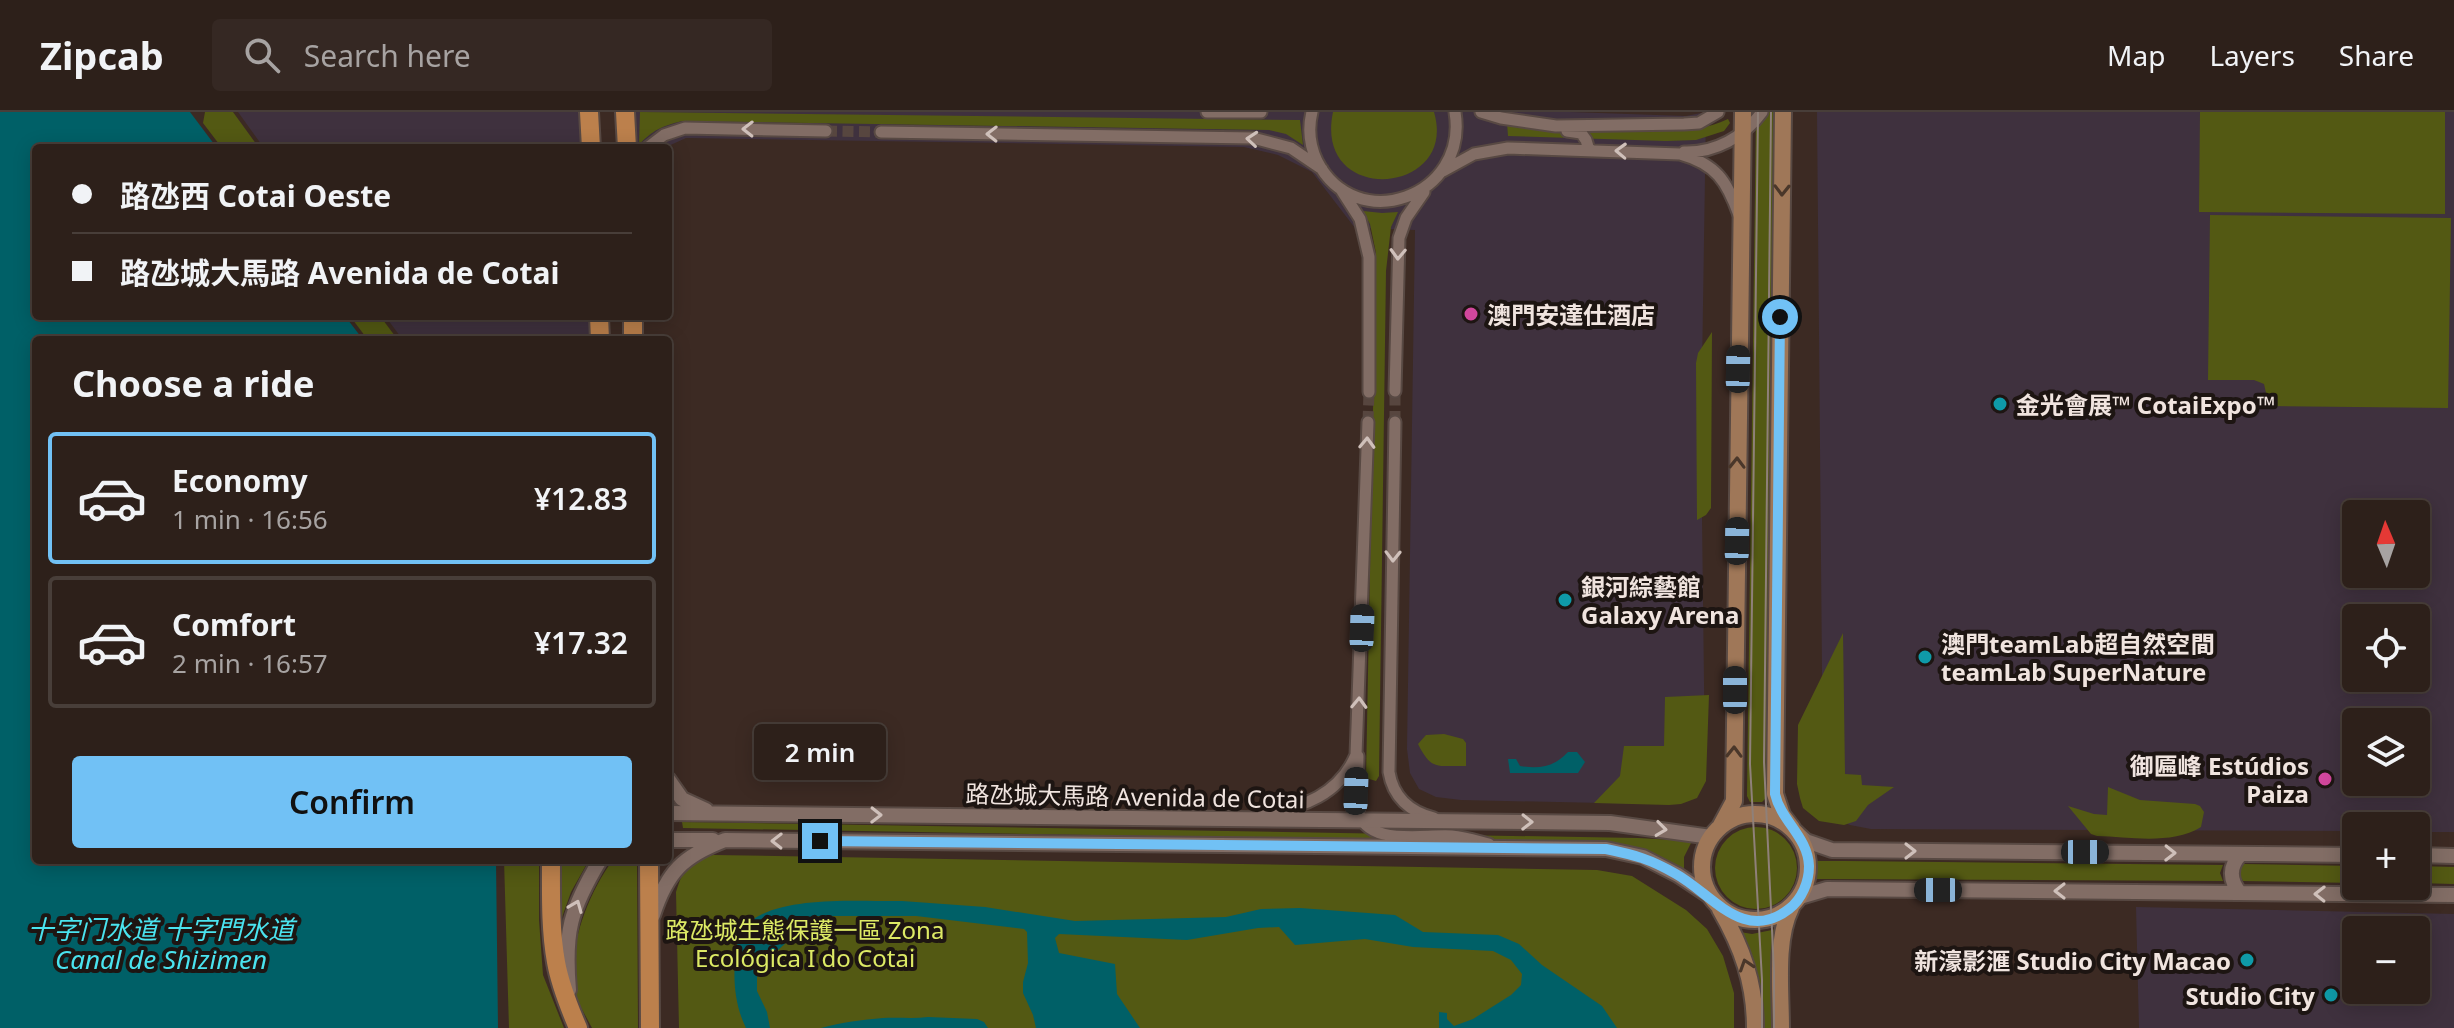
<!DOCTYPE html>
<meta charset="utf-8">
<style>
body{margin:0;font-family:"Noto Sans","Noto Sans SC",sans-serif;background:#352823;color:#f1f3f6;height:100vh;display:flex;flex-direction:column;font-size:30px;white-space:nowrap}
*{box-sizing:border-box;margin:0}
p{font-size:26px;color:#a7a3a2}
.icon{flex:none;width:44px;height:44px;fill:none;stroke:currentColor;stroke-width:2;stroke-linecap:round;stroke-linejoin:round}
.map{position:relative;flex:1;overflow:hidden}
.details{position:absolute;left:32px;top:224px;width:640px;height:528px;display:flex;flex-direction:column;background:#2d201a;border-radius:8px;box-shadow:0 4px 20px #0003,0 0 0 2px #483e39}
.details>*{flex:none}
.hud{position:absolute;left:32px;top:32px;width:640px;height:176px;border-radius:8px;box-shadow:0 4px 20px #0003,0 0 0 2px #483e39;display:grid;align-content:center;height:176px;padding:0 40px;background:#2d201a}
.needle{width:52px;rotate:358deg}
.fabs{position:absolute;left:2342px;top:388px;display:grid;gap:16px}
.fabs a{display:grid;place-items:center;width:88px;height:88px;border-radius:8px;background:#2d201a;box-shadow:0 4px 20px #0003,0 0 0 2px #483e39;font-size:40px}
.end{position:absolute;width:36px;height:36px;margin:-18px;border:10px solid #71c1f5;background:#111;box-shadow:0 0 0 4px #111}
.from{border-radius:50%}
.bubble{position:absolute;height:56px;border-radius:8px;background:#2d201a;box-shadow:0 4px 20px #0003,0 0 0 2px #483e39;font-size:26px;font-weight:600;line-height:56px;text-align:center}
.car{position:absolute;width:24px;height:48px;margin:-24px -12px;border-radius:10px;box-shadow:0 0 6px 2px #0007;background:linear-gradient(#222 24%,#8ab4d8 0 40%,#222 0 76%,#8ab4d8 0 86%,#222 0)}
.hud b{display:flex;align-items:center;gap:28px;height:76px;font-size:30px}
.hud b+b{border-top:2px solid #483e39}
.hud i{width:20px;height:20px;background:#f1f3f6}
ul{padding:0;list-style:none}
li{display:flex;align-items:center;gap:24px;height:132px;margin:0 16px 12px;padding:0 24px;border:4px solid #483e39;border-radius:8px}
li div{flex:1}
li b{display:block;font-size:30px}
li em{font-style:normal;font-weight:600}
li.selected{border-color:#71c1f5}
li>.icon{width:72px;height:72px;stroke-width:1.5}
h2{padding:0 40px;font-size:36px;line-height:96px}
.button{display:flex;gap:16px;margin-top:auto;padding:16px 40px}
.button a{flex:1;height:92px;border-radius:8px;background:#71c1f5;color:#111;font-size:32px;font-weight:600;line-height:92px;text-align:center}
header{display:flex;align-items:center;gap:48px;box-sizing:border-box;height:112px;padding:0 40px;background:#2d201a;border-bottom:2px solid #483e39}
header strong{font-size:38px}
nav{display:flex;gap:44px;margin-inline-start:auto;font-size:28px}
.search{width:560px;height:72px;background:#352823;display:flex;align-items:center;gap:20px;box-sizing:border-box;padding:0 28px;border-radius:8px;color:#a7a3a2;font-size:30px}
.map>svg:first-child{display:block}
</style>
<header>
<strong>Zipcab</strong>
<div class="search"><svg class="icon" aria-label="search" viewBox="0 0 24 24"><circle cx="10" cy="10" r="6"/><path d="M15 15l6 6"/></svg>Search here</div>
<nav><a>Map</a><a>Layers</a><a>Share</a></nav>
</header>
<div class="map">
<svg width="2454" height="916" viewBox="0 0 2454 916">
<rect width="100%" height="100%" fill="#3c2a23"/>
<path fill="#3f313e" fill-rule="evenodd" d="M238,0H578L583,36H264Z
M635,0H1570L1686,4L1706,0L1701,322L1705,653L1649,692L1461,688L1436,685L1419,677L1410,661L1407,637L1415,118L1355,116L1312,60L1278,43L1244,35L686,26L664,36H637Z
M1817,0H2454V720H2416V714H2356V719L1871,717L1850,713L1839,708L1823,671ZM2356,402H2416V462H2356ZM2356,506H2416V566H2356ZM2356,610H2416V670H2356Z
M385,204H589L590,228H403Z
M2136,795L2454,802V916H2139ZM2416,818V878H2356V818Z"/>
<path fill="#535913" d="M205,0H233L259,36H222L203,11Z
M640,0L1300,8L1303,33L1286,22L1269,18L682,9C663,14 652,18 639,33Z
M1333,0H1434C1459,84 1313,95 1333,0Z
M1756,0H1774L1767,682L1765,687L1762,690H1750L1747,684Z
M2200,0H2445V102L2199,100Z
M1728,7L1730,11L1724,19L1696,28L1666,29L1508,24L1507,11L1671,19C1692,18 1709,16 1728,7Z
M1363,99L1382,101L1398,100L1391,115L1386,159L1379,664L1376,669L1366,666L1376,141L1370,112Z
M2210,103L2451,106L2448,296L2269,294L2264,272L2254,268H2208Z
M350,204H380L398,228H368Z
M1712,220L1711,396L1706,403L1697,408L1696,251L1698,241Z
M1843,521L1845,662L1861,663L1862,673L1894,675L1868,693L1856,709L1844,713L1819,709L1803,696L1800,686L1797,672L1798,613Z
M1709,583L1706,669L1697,686L1681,692L1669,693L1594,691L1620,664L1624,634H1664L1665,585Z
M1444,622L1463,627L1466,631V654C1438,653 1432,660 1418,632L1426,623Z
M2108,675L2140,688L2195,692L2200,694L2204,700L2201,715C2172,733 2130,725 2097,724L2091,722L2068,694L2094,702L2107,703Z
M682,710L1638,726L1692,729L1684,745V757L1650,739L1622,732L683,716Z
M1715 756a41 41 0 1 1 82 0a41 41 0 1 1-82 0Z
M713,743L1597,758L1632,764L1686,798L1707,817L1723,844L1734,881V916H679L676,780C685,753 686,751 713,743Z
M504,748H539V808L543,863L564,916H509Z
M559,748H589L571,780L560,811Z
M613,748H637L638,916H592C586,904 576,889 574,876C568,835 588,781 613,748Z
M1816,749H1846L2223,753L2220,761L2223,769L1816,767Z
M2244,752L2356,754V771L2243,769L2238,761Z
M2416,754L2454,755V772L2416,771Z
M1777,817L1775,916H1760C1760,875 1760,857 1740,820L1752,822Z"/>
<path fill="#006067" d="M0,0H190L217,36H36V204H345L361,225V228H36V748H496L498,916H0Z
M1568,640H1577L1585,650L1578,661H1510L1508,647H1516L1520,654C1540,657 1554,655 1568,640Z
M902,789L985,795L1075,809L1226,805L1261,797L1300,796L1395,803L1423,820L1498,823L1519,832L1542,853L1602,894L1617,916H1439V900L1447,901V907L1454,914L1473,907L1511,883L1521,873L1522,862L1511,848L1493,839L1413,835L1365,827L1295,833L1279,815L1258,816L1187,828L1059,822L1055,826L1059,841L1115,852L1117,882L1140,916H1036L1033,903L1023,881V870L1028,851L1027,820L1024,817L916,804H815L777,839L757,865V879L767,900L770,916H746C736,896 733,872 735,849C736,840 737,828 742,819C766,781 861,790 902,789Z
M928,905L977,907L984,910L988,916H821C842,910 862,908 883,906C898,905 913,907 928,905Z"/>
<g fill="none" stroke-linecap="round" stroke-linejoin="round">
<path stroke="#57463f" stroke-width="11" stroke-dasharray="11 5.5" stroke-linecap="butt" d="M826,19L881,20
M1368,310L1369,280
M1395,310V279"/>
<defs>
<path id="minor" d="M1207,0H1261
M1312,0C1308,16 1310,34 1317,49C1356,125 1469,85 1455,0
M1481,0L1501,6L1556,14L1684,12L1699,11L1718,0
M1567,19L1581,21L1586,28L1589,38
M881,20L1253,26L1291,36L1322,57
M647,36L664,23L685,16L826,19
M1684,40C1715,41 1744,25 1762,0
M1443,59L1474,42L1508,36L1680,42C1716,52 1727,69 1739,103
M1342,79L1360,107L1369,145V280
M1395,279L1399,126L1406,106L1424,80
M1395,310L1389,660C1393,685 1410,700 1434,706
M1358,644L1357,696C1366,736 1421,722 1452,724C1464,725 1477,729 1489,732
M1263,703C1303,695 1339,683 1356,643L1368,310"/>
<path id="tertiary" d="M668,667L682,687L706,698
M668,701L1610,711L1711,725
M1796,720L1806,729L1832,738L2356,743
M668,728H713
M2416,743L2454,744
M2240,781C2229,768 2229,754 2241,742
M1800,785L1827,777L2454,783
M653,803C667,760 683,744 725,728L1606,737L1643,745L1678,763L1711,785
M569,878C564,820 570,798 600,748"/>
<path id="secondary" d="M1783,0L1775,682L1782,703L1792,716
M1702 755a53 53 0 1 1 106 0a53 53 0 1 1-106 0Z
M1720,715L1734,689L1743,0
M1720,797C1742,835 1755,871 1755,916
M1781,916C1781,879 1775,828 1791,796"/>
<path id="primary" d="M589,0L591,36
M625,0L627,36
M599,204L600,228
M633,204V228
M551,748C551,781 550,817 556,850C560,873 569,895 578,916
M649,748L650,916"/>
</defs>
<use href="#minor" stroke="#584943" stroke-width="15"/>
<use href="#tertiary" stroke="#584943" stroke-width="18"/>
<use href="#secondary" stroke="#584943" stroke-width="20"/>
<use href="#primary" stroke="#584943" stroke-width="22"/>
<use href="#minor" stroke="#826d65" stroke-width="11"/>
<use href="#tertiary" stroke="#826d65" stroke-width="14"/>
<use href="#secondary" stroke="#9f7758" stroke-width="16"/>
<use href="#primary" stroke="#bc804c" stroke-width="18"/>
<path stroke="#8f8079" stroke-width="2" d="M1758,0L1750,652L1762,868V916
M1771,0L1764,650L1774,860V916"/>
</g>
<defs><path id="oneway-chevron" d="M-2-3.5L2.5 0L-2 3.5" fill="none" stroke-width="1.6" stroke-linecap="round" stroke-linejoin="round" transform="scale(2)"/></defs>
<g stroke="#cfc0ba">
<use href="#oneway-chevron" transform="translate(748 17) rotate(-179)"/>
<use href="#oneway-chevron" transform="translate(992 22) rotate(-179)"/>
<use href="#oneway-chevron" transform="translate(1252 27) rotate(-175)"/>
<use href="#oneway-chevron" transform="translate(1621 39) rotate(-178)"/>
<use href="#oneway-chevron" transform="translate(1398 142) rotate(92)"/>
<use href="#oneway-chevron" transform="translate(1367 331) rotate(-88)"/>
<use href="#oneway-chevron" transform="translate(1393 444) rotate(91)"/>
<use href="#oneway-chevron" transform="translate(1359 591) rotate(-88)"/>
<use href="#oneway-chevron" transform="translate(876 703) rotate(1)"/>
<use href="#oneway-chevron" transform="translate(1527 710) rotate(1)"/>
<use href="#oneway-chevron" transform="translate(1661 717) rotate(7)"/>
<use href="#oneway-chevron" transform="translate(777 729) rotate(-179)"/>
<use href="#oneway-chevron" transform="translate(1910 739)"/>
<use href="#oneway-chevron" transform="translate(2170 741) rotate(1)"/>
<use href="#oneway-chevron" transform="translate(2060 779) rotate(-180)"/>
<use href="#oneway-chevron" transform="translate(2320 782) rotate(-179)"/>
<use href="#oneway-chevron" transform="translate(576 794) rotate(-68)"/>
</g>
<g stroke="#4a372a">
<use href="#oneway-chevron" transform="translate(1782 78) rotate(91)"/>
<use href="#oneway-chevron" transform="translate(1737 351) rotate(-89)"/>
<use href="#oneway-chevron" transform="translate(1734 640) rotate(-89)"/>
<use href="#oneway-chevron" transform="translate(1746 853) rotate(-108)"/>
</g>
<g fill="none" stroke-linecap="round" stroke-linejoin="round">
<path stroke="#71c1f5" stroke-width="10" d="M820,729L1606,737C1635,743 1650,747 1676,762C1712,782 1744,832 1789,797C1802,787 1809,770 1809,754C1808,725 1781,709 1775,682L1780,205"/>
</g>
<g fill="#d1479c" stroke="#1d1512" stroke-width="3">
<circle cx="1471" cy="202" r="8"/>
<circle cx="2325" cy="667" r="8"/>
</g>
<g fill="#0f9aa8" stroke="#1d1512" stroke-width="3">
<circle cx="2000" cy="292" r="8"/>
<circle cx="1565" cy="488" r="8"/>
<circle cx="1925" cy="545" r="8"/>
<circle cx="2247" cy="848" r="8"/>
<circle cx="2331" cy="883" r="8"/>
</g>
<g text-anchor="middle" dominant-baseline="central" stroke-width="8" stroke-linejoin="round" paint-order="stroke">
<g font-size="24" font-weight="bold" fill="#f0e4df" stroke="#1d1512" text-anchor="start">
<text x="1487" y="202">澳門安達仕酒店</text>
<text x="2016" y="292">金光會展™ CotaiExpo™</text>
<text x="1581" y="474">銀河綜藝館<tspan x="1581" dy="28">Galaxy Arena</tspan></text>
<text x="1941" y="531">澳門teamLab超自然空間<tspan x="1941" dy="28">teamLab SuperNature</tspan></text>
<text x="2309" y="653" text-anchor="end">御匾峰 Estúdios<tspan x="2309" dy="28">Paiza</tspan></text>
<text x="2231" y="848" text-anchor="end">新濠影滙 Studio City Macao</text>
<text x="2315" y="883" text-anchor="end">Studio City</text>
</g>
<g font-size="24" fill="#f0e4df" stroke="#1d1512">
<text transform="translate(1135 684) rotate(1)">路氹城大馬路 Avenida de Cotai</text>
</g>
<g font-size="24" fill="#ddea65" stroke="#1d1512">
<text x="805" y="817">路氹城生態保護一區 Zona<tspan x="805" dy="28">Ecológica I do Cotai</tspan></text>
</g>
<g font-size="26" font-style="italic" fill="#4ae3ef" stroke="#1d1512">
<text x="161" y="817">十字门水道 十字門水道<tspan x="161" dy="30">Canal de Shizimen</tspan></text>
</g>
</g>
</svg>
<div class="fabs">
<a><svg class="needle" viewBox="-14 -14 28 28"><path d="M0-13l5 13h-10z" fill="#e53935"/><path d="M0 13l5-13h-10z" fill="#a7a3a2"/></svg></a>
<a><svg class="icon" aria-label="locate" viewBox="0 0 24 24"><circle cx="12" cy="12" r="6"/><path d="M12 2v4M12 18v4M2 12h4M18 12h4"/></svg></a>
<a><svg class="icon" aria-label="layers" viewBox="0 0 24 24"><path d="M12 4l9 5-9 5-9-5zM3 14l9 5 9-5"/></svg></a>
<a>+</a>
<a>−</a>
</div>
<i class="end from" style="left:1780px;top:205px"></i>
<i class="end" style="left:820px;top:729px"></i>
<div class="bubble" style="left:754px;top:612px;width:132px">2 min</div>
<i class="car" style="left:1738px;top:257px;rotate:1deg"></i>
<i class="car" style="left:1737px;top:429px;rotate:1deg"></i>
<i class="car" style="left:1362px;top:516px;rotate:2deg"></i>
<i class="car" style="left:1735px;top:578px;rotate:0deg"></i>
<i class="car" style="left:1356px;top:679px;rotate:2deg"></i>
<i class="car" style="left:2085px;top:740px;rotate:90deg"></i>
<i class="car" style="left:1938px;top:778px;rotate:270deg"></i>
<div class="hud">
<b><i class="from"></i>路氹西 Cotai Oeste</b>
<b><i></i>路氹城大馬路 Avenida de Cotai</b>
</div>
<section class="details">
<h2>Choose a ride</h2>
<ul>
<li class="selected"><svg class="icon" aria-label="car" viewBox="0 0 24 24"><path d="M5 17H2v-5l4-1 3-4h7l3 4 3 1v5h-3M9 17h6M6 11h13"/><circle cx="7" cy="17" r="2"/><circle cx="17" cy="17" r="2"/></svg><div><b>Economy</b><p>1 min · 16:56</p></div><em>¥12.83</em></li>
<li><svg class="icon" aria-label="car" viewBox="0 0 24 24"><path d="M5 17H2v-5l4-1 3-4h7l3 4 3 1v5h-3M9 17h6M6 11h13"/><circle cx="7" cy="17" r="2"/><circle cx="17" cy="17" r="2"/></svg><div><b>Comfort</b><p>2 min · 16:57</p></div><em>¥17.32</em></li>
</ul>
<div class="button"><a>Confirm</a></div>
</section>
</div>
